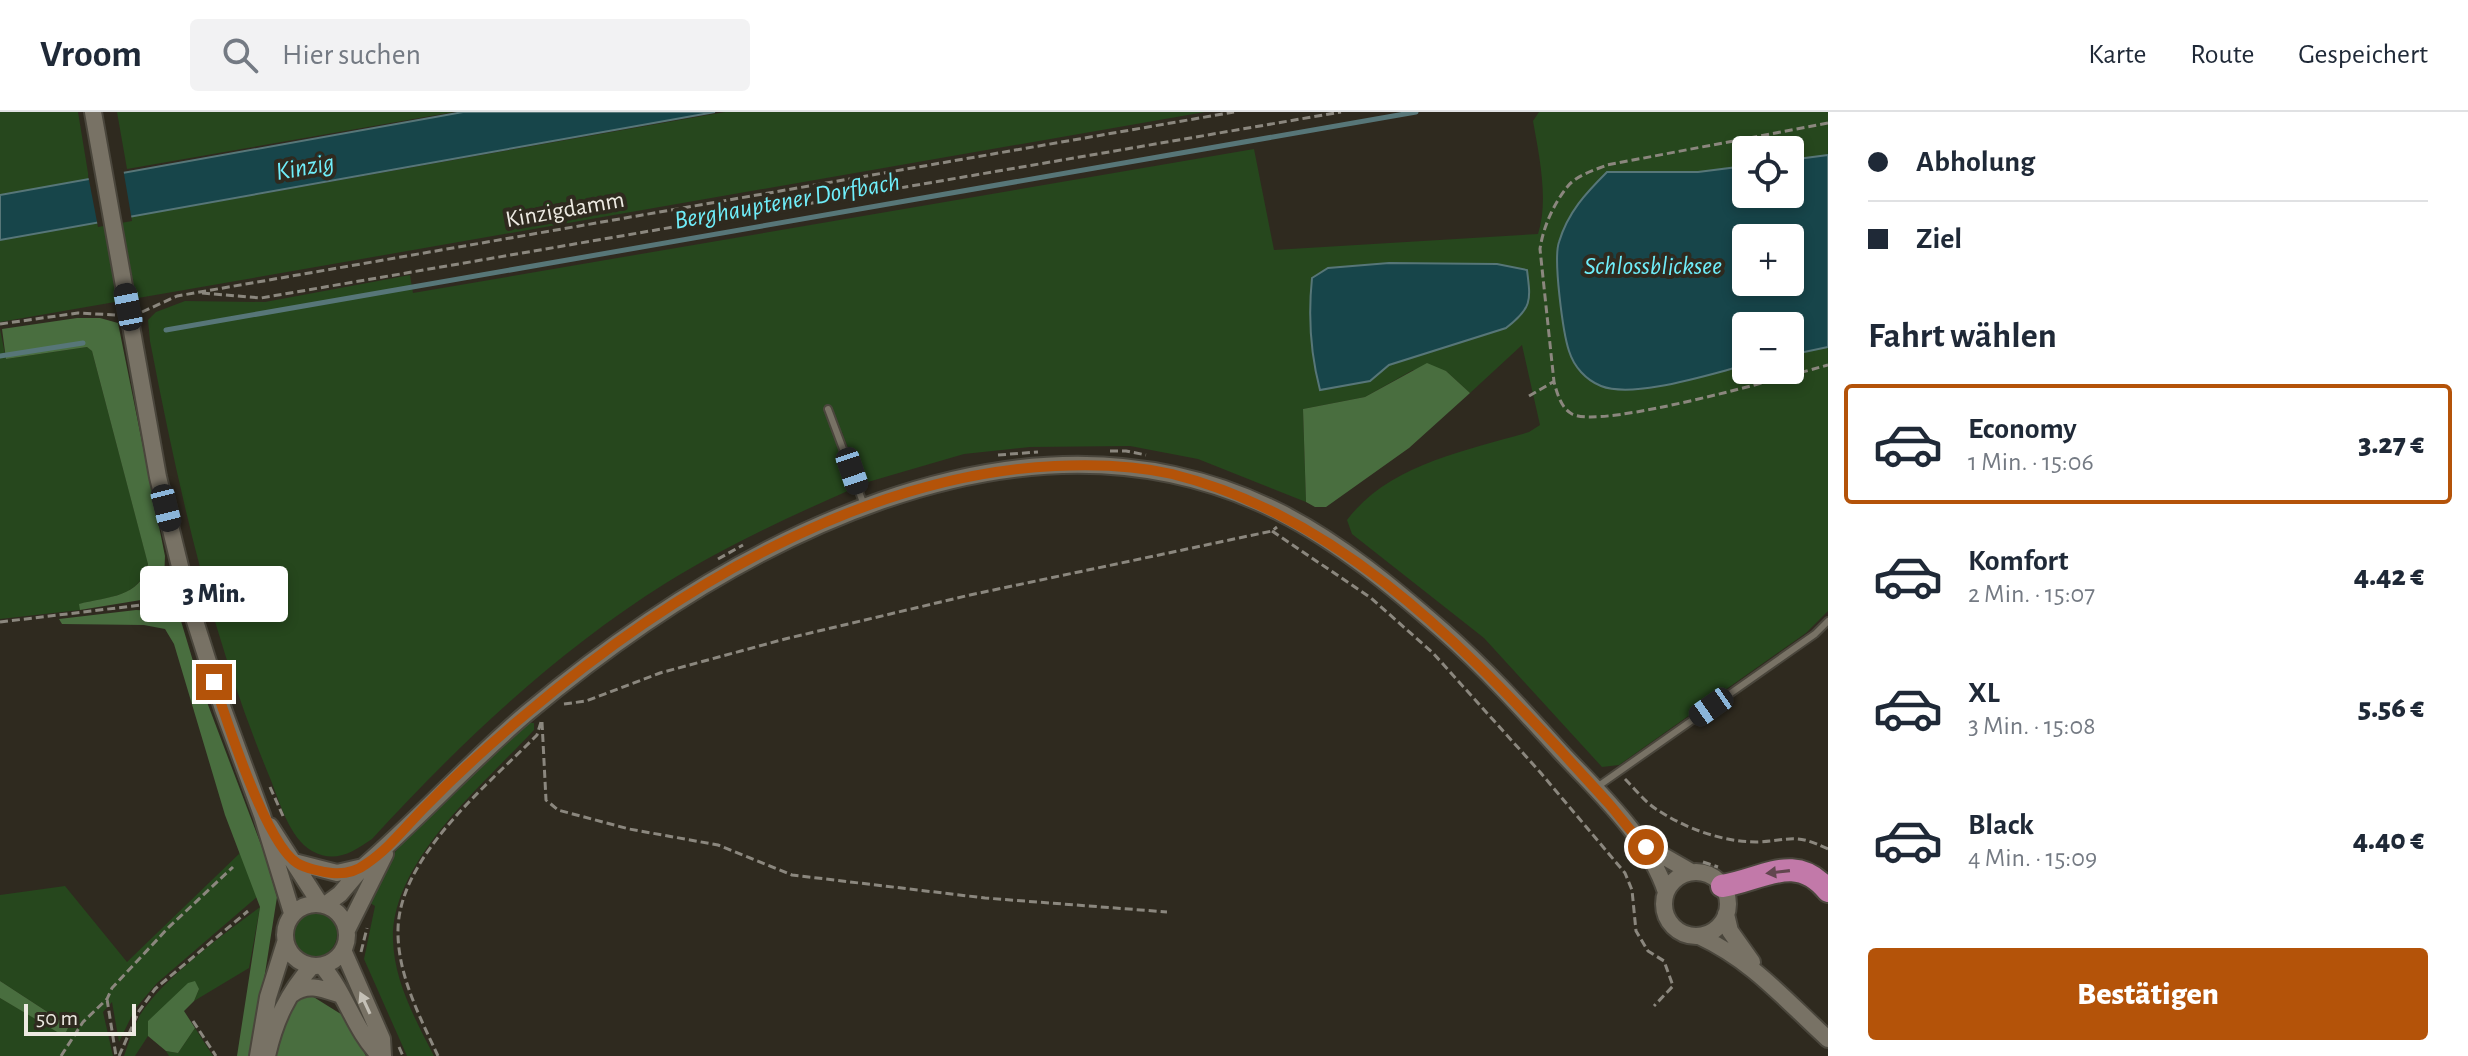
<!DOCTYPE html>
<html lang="de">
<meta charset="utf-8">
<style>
body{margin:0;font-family:"Alegreya Sans",sans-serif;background:#f2f2f3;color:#1f2937;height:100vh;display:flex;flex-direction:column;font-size:30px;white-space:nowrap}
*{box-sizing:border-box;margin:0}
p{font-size:26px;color:#747a83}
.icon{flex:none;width:44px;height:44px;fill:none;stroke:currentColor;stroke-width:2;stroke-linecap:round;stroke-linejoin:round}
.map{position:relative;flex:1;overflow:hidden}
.panel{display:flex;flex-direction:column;background:#fff;width:640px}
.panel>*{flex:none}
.top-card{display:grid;align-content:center;height:176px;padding:0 40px;background:#fff}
.buttons{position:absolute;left:1732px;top:24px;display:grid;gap:16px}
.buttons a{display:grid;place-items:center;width:72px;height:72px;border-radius:8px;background:#fff;box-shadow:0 4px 12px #0003;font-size:40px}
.scale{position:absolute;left:24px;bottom:20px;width:112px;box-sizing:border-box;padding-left:8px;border:4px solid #edeae2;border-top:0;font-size:22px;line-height:28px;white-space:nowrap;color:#edeae2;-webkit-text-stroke:6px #2f2a1f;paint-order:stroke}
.end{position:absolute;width:36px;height:36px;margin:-18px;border:10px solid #b45309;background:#fff;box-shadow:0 0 0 4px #fff}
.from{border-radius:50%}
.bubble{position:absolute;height:56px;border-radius:8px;background:#fff;box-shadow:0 4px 12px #0003;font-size:26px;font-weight:800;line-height:56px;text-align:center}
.car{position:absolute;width:24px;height:48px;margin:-24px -12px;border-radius:10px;box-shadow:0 0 6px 2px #0007;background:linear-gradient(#222 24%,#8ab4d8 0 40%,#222 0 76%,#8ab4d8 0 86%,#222 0)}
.top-card b{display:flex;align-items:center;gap:28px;height:76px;font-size:30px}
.top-card b+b{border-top:2px solid #e0e1e3}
.top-card i{width:20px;height:20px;background:#1f2937}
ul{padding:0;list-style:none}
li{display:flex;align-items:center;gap:24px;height:120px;margin:0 16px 12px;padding:0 24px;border:4px solid transparent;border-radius:8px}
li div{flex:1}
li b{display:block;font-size:30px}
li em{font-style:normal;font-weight:800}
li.on{border-color:#b45309}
li>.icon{width:72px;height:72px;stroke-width:1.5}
h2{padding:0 40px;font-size:36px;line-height:96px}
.action{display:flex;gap:16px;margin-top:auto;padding:16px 40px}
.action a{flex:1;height:92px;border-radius:8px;background:#b45309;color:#fff;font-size:32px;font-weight:800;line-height:92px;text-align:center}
header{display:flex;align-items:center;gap:48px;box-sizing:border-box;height:112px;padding:0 40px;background:#fff;border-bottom:2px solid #e0e1e3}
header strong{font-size:38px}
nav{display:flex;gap:44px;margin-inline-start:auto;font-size:28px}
.search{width:560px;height:72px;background:#f2f2f3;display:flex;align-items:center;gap:20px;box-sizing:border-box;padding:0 28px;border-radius:8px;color:#747a83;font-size:30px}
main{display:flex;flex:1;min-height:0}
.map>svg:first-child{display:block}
</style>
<header>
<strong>Vroom</strong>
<div class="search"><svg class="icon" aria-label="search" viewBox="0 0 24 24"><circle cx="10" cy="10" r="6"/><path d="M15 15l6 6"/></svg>Hier suchen</div>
<nav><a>Karte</a><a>Route</a><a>Gespeichert</a></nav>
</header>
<main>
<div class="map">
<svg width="1828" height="944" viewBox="0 0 1828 944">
<rect width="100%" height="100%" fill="#2f2a1f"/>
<path fill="#26471d" d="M0,0H78L89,67L0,83Z
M117,0H454L127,57Z
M725,0H1205L0,210V128Z
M1539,0H1828V43L1790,48V38H1746V54L1698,60L1558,133L1561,194L1569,240L1638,278L1746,253V258H1790V243L1828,235V499L1806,521L1619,653L1602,655L1484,526L1352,422L1347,408C1389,352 1465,339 1529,320L1540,313L1522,233L1470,281L1446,259L1413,258L1365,285L1303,297L1306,390L1198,347L1130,334L1030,335L964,342L861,372L842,320L836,325L852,377C789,405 725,434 666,471C557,539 459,632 372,727C353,740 335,752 312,739C289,726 279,688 270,666C211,524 179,379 150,229L148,208L156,200L185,189L265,190L410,163L413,181L1254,37L1274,138L1538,122C1549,88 1539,43 1533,9Z
M0,217L6,247L87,235L92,239L148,451C140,486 110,484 80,492V498L0,507Z
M527,611H534V618C483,673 391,749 393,828C394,869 416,909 434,944H407L364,847L375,794L365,788L389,747L430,700Z
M241,740L257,785L157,871L135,897L119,930L112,890L103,900L113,944H0V886L64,923L69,914L0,869V783L65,774L127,850Z
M260,795L249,856L194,889L199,877L148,909V924L135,944H124C129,930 133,916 140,903C162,867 225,821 260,795Z
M291 822a23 23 0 1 1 46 0a23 23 0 1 1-46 0Z
M195,916L213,944H169L166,939L178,941Z"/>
<path fill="#496e3f" d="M77,206H100L118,211L165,444L164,469L153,486L80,498L79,492C109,484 140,486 148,452L92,239L87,235L6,247L2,217Z
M1427,251L1446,259L1470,281L1409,336L1326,395H1315L1306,390L1303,297L1365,285Z
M136,498L156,499L181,509L199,569L263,738L277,785L252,944H237L260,795L225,703L174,532L165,517L144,513L62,512L59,507Z
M0,869L69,914L64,924L0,886Z
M195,869L199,877L194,889L184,899L195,916L178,941L166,939L148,924V909L188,871Z
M312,884L344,904L366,944H273C280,919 281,887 312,884Z"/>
<path fill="#17454a" stroke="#577678" stroke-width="2" fill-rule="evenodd" d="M463,0H715L0,128V83Z
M1828,43V235L1790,243V214H1746V253C1710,262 1634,287 1601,274C1586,268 1574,255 1569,239C1563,221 1553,147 1559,130C1568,100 1586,81 1607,60H1698L1746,54V82H1790V48ZM1790,126V170H1746V126Z
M1389,151L1497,152L1527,158C1531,189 1532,196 1506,216L1389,253L1370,269L1320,278C1310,240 1308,205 1312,166L1328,156Z"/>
<path fill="#2f2a1f" d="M123,56L132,109L98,115L88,63Z"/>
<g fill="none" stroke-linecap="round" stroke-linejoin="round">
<path stroke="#577678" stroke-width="5" d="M166,218L1416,0
M0,244L83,231"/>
<defs>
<path id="lane" d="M828,297L864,393
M1597,675L1815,522L1828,509"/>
<path id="secondary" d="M93,0L158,365L188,487L223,597L262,703L292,801
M270,714L319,790L317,791
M1644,733L1691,760
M294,750L337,761L363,755C420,706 470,649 527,601C728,433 1021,269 1281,401C1340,431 1394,476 1443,519C1485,556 1523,598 1561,640C1599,681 1648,725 1666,780
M1664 792a32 32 0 1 1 64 0a32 32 0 1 1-64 0Z
M285 823a31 31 0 1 1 62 0a31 31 0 1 1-62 0Z
M325,793L340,782L362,756
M1726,802L1730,819L1752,850
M347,818L385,742
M1699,824C1753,849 1785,888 1828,927
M343,838L382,927L383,944
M322,854C346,881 354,918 380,944
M292,882C308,870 323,877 341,883
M258,944L268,885L285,831
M267,944C275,908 288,881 312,854"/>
<path id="highway" d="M1722,774C1762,768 1796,739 1828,779"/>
</defs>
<use href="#lane" stroke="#4a463c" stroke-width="10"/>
<use href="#secondary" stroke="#4a463c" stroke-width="20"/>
<use href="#highway" stroke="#4a463c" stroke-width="26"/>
<path stroke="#8b877e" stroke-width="3" stroke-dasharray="8 4" stroke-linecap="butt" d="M1828,11L1607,53C1595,58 1577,63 1568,74C1554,91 1543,115 1540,137L1554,270C1557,281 1561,296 1572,302C1602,318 1787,264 1828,253
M202,181L261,186L1341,0
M142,200L177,184L1234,0
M0,212L78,201L115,203
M1529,284L1553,270
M1110,339H1126L1146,343
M998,343L1038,340
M1272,419L1371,486L1433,541L1540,660L1625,761L1632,778L1636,819L1648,839L1664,849L1673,874L1654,894
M718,447L743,433
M0,510L175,489
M564,592L586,589L660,561L785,527L970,483L1272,419L1277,415
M542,610L546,688L558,698L629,717L718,733L792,763L985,786L1167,800
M1625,667C1635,677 1645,690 1656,697C1684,716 1723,730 1756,730C1790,729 1793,720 1828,737
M270,675L283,704
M1703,750L1718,755
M361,840L367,816
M107,887L116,944
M193,909L216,944
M399,935L403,944
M61,944L83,910L107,887L112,876L168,816L233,755
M119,944L139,899L155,877L248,799
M438,944C420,905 397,862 398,817C400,743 488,673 537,623L541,610"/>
<use href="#lane" stroke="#787265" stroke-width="6"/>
<use href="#secondary" stroke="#787265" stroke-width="16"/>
<use href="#highway" stroke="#c279a9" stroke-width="22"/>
</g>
<defs><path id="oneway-solid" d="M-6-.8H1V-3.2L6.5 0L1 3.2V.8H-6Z" transform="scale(2)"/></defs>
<use fill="#62464f" href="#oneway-solid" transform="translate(1778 760) rotate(173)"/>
<use fill="#c4c0b6" href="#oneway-solid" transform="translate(365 891) rotate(-115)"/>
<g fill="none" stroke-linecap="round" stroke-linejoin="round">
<path stroke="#b45309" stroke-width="10" d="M214,570C226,607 266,732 297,751C305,756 322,760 332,761C344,762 357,759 366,752C389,737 406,714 425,695C457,662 491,631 526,602C671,479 861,363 1055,354C1095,352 1133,353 1172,362C1332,402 1452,522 1561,639C1577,657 1594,675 1610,693C1622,707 1632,722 1646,735"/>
</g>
<g text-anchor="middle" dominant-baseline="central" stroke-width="8" stroke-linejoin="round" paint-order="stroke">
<g font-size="24" fill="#edeae2" stroke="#2f2a1f">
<text transform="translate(565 98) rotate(-10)">Kinzigdamm</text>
</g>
<g font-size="26" font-style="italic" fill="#6feefa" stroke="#2f2a1f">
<text transform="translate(305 55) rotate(-10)">Kinzig</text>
<text transform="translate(787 89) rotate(-10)">Berghauptener Dorfbach</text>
<text x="1653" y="154">Schlossblicksee</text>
</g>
</g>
</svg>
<div class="buttons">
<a><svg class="icon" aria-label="locate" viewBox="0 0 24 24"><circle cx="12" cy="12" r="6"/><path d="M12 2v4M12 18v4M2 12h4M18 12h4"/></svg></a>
<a>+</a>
<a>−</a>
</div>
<div class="scale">50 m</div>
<i class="end from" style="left:1646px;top:735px"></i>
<i class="end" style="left:214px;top:570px"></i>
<div class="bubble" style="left:140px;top:454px;width:148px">3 Min.</div>
<i class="car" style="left:128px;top:195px;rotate:349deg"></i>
<i class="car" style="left:852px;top:359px;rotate:161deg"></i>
<i class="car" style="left:166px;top:396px;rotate:166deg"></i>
<i class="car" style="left:1711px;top:595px;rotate:235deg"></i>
</div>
<section class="panel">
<div class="top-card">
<b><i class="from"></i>Abholung</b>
<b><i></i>Ziel</b>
</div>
<h2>Fahrt wählen</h2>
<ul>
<li class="on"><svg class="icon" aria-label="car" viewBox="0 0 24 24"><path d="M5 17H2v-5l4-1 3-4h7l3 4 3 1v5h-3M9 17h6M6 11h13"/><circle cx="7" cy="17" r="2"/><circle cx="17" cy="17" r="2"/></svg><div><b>Economy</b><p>1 Min. · 15:06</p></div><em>3.27 €</em></li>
<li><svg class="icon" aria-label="car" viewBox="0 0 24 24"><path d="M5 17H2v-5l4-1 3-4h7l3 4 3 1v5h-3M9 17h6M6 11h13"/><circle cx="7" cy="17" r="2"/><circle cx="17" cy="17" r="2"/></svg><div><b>Komfort</b><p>2 Min. · 15:07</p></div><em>4.42 €</em></li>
<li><svg class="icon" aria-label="car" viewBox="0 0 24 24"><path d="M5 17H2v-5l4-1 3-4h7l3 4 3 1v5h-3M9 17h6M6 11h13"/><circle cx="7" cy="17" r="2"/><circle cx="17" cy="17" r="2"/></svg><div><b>XL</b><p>3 Min. · 15:08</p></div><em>5.56 €</em></li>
<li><svg class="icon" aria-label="car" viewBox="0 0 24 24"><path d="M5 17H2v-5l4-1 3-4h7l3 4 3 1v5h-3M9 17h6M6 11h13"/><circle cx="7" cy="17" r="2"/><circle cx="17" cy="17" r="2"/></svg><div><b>Black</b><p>4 Min. · 15:09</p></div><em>4.40 €</em></li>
</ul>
<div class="action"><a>Bestätigen</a></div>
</section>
</main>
